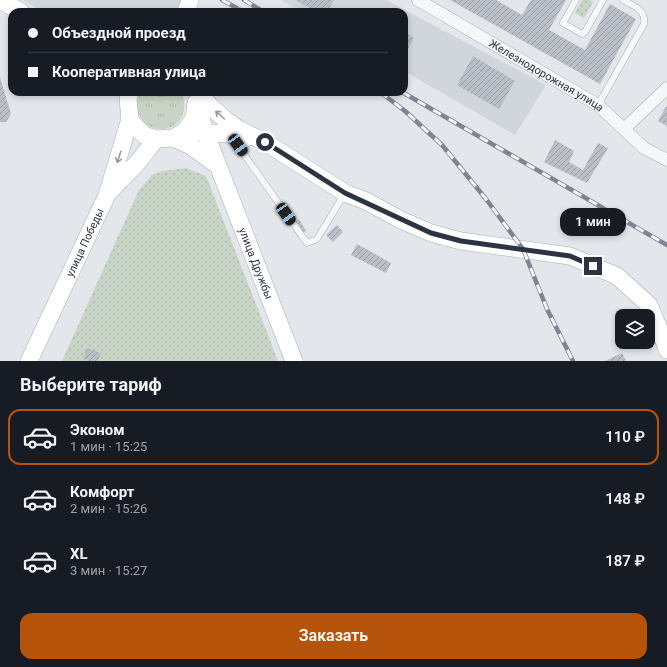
<!DOCTYPE html>
<html lang="ru">
<meta charset="utf-8">
<style>
body{margin:0;font-family:Roboto,sans-serif;background:#242831;color:#f1f3f6;height:100vh;display:flex;flex-direction:column;font-size:15px;white-space:nowrap}
*{box-sizing:border-box;margin:0}
p{font-size:13px;color:#9ea1a6}
.icon{flex:none;width:22px;height:22px;fill:none;stroke:currentColor;stroke-width:2;stroke-linecap:round;stroke-linejoin:round}
.map{position:relative;height:361px;overflow:hidden}
.side{display:flex;flex-direction:column;background:#171b24;flex:1}
.side>*{flex:none}
.banner{position:absolute;left:8px;top:8px;width:400px;height:88px;border-radius:12px;box-shadow:0 2px 6px #0003;display:grid;align-content:center;height:88px;padding:0 20px;background:#171b24}
.tools{position:absolute;left:615px;top:309px;display:grid;gap:8px}
.tools a{display:grid;place-items:center;width:40px;height:40px;border-radius:8px;background:#171b24;box-shadow:0 2px 6px #0003;font-size:20px}
.end{position:absolute;width:18px;height:18px;margin:-9px;border:5px solid #2c3441;background:#fff;box-shadow:0 0 0 2px #fff}
.from{border-radius:50%}
.bubble{position:absolute;height:28px;border-radius:12px;background:#171b24;box-shadow:0 2px 6px #0003;font-size:13px;font-weight:600;line-height:28px;text-align:center}
.car{position:absolute;width:12px;height:24px;margin:-12px -6px;border-radius:5px;box-shadow:0 0 3px 1px #0007;background:linear-gradient(#222 24%,#8ab4d8 0 40%,#222 0 76%,#8ab4d8 0 86%,#222 0)}
.banner b{display:flex;align-items:center;gap:14px;height:38px;font-size:15px}
.banner b+b{border-top:1px solid #363941}
.banner i{width:10px;height:10px;background:#f1f3f6}
ul{padding:0;list-style:none}
li{display:flex;align-items:center;gap:12px;height:56px;margin:0 8px 6px;padding:0 12px;border:2px solid transparent;border-radius:12px}
li div{flex:1}
li b{display:block;font-size:15px}
li em{font-style:normal;font-weight:600}
li.current{border-color:#b45309}
li>.icon{width:36px;height:36px;stroke-width:1.5}
h2{padding:0 20px;font-size:18px;line-height:48px}
.cta{display:flex;gap:8px;margin-top:auto;padding:8px 20px}
.cta a{flex:1;height:46px;border-radius:12px;background:#b45309;color:#fff;font-size:16px;font-weight:600;line-height:46px;text-align:center}
.map>svg:first-child{display:block}
</style>
<div class="map">
<svg width="667" height="361" viewBox="0 0 667 361">
<defs>
<pattern id="grass-tufts" width="24" height="20" patternUnits="userSpaceOnUse"><rect width="24" height="20" fill="#c8d4c5"/><path d="M3 7l-1-3M5 7V3M7 7l1-3M15 17l-1-3M17 17v-4M19 17l1-3" fill="none" stroke="#acb7aa"/></pattern>
<pattern id="park-dots" width="8" height="8" patternUnits="userSpaceOnUse"><rect width="8" height="8" fill="#c8d4c5"/><path d="M2 2h.1M6 6h.1" fill="none" stroke="#acb7aa" stroke-width="1.8" stroke-linecap="round"/></pattern>
<pattern id="building-hatch" width="6" height="6" patternUnits="userSpaceOnUse"><rect width="6" height="6" fill="#bbbfc7"/><path d="M-1 1l2-2M0 6l6-6M5 7l2-2" fill="none" stroke="#989ca3"/></pattern>
</defs>
<rect width="100%" height="100%" fill="#e3e6ea"/>
<path fill="#d1d5dc" d="M23,0H181L176,12H44Z
M281,0H386L546,85L515,135L404,71V12H302Z"/>
<path fill="url(#grass-tufts)" d="M140,92H181C189,108 182,128 162,129C142,130 132,109 140,92Z"/>
<path fill="url(#park-dots)" d="M582,0H590L593,2L584,18L575,13Z
M186,168L206,176L278,361H62L139,190L152,175L164,171Z"/>
<path fill="url(#building-hatch)" d="M295,0H334L327,12H317Z
M450,0H496L522,15L531,0H566L549,30L585,50L610,4L636,19L600,84Z
M404,32L414,38L404,56Z
M473,56L515,81L499,109L457,85Z
M0,77L11,114L6,122H0Z
M667,105V126L658,121Z
M555,140L574,151L569,162L583,170L598,143L608,148L587,183L544,162Z
M299,219L306,231L298,237L290,225Z
M337,225L343,232L333,242L326,235Z
M357,244L391,263L386,273L351,255Z
M87,348L101,353L98,361H89L83,359Z
M622,353L626,361H605Z"/>
<g fill="none" stroke-linecap="round" stroke-linejoin="round">
<defs>
<path id="service" d="M576,0L563,23L582,34L585,32L603,0
M598,105L644,24C646,9 633,6 623,0
M233,139L307,243L317,239L345,193"/>
<g id="minor">
<path id="s1" d="M418,0L598,105L644,148L667,160"/>
<path d="M624,129L667,88"/>
</g>
<g id="secondary">
<path d="M0,0L21,12"/>
<path d="M186,12L190,0"/>
<path d="M130,92L128,99L130,119L133,124L144,135L156,139L173,138L185,131L194,118L196,103"/>
<path d="M198,92L211,107L227,121L240,130L265,142L345,193L366,201L401,220L431,233L461,241L570,256L617,276L649,305L665,343L667,350"/>
<path id="s2" d="M197,106L205,132L294,361"/>
<path d="M195,132L230,134L246,138"/>
<path d="M173,138L191,146L218,166"/>
<path d="M111,190L139,161L156,139"/>
<path id="s3" d="M29,361L107,195L130,119"/>
</g>
</defs>
<use href="#service" stroke="#a8adb4" stroke-width="7"/>
<use href="#minor" stroke="#a8adb4" stroke-width="13"/>
<use href="#secondary" stroke="#a8adb4" stroke-width="18"/>
<use href="#service" stroke="#f6f7f9" stroke-width="6"/>
<use href="#minor" stroke="#f6f7f9" stroke-width="12"/>
<use href="#secondary" stroke="#fff" stroke-width="17"/>
<defs>
<path id="rail" d="M222,0L244,12
M244,0L264,12
M380,92L405,111L442,145L486,199L523,249L547,309L573,361
M402,92L667,245"/>
</defs>
<use href="#rail" stroke="#7e8593" stroke-width="4.5"/>
<use href="#rail" stroke="#f3f5f8" stroke-width="3" stroke-dasharray="9" stroke-linecap="butt"/>
</g>
<defs><path id="oneway-shaft" d="M-6 0H5M1.5-3L5.5 0L1.5 3" fill="none" stroke-width="1.6" stroke-linecap="round" stroke-linejoin="round"/></defs>
<g stroke="#969aa0">
<use href="#oneway-shaft" transform="translate(220 115) rotate(-138)"/>
<use href="#oneway-shaft" transform="translate(119 157) rotate(108)"/>
</g>
<g fill="none" stroke-linecap="round" stroke-linejoin="round">
<path stroke="#2c3441" stroke-width="5" d="M265,142L345,193L431,233L461,241L570,256L593,266"/>
</g>
<g text-anchor="middle" dominant-baseline="central" stroke-width="3" stroke-linejoin="round" paint-order="stroke">
<g font-size="11" fill="#2c3441" stroke="#f3f5f8">
<text stroke="none"><textPath href="#s1" startOffset="149">Железнодорожная улица</textPath></text>
<text stroke="none"><textPath href="#s3" startOffset="131">улица Победы</textPath></text>
<text stroke="none"><textPath href="#s2" startOffset="168">улица Дружбы</textPath></text>
</g>
</g>
</svg>
<div class="tools">
<a><svg class="icon" aria-label="layers" viewBox="0 0 24 24"><path d="M12 4l9 5-9 5-9-5zM3 14l9 5 9-5"/></svg></a>
</div>
<i class="end from" style="left:265px;top:142px"></i>
<i class="end" style="left:593px;top:266px"></i>
<div class="bubble" style="left:560px;top:208px;width:66px">1 мин</div>
<i class="car" style="left:238px;top:145px;rotate:144deg"></i>
<i class="car" style="left:286px;top:214px;rotate:145deg"></i>
<div class="banner">
<b><i class="from"></i>Объездной проезд</b>
<b><i></i>Кооперативная улица</b>
</div>
</div>
<section class="side">
<h2>Выберите тариф</h2>
<ul>
<li class="current"><svg class="icon" aria-label="car" viewBox="0 0 24 24"><path d="M5 17H2v-5l4-1 3-4h7l3 4 3 1v5h-3M9 17h6M6 11h13"/><circle cx="7" cy="17" r="2"/><circle cx="17" cy="17" r="2"/></svg><div><b>Эконом</b><p>1 мин · 15:25</p></div><em>110 ₽</em></li>
<li><svg class="icon" aria-label="car" viewBox="0 0 24 24"><path d="M5 17H2v-5l4-1 3-4h7l3 4 3 1v5h-3M9 17h6M6 11h13"/><circle cx="7" cy="17" r="2"/><circle cx="17" cy="17" r="2"/></svg><div><b>Комфорт</b><p>2 мин · 15:26</p></div><em>148 ₽</em></li>
<li><svg class="icon" aria-label="car" viewBox="0 0 24 24"><path d="M5 17H2v-5l4-1 3-4h7l3 4 3 1v5h-3M9 17h6M6 11h13"/><circle cx="7" cy="17" r="2"/><circle cx="17" cy="17" r="2"/></svg><div><b>XL</b><p>3 мин · 15:27</p></div><em>187 ₽</em></li>
</ul>
<div class="cta"><a>Заказать</a></div>
</section>
